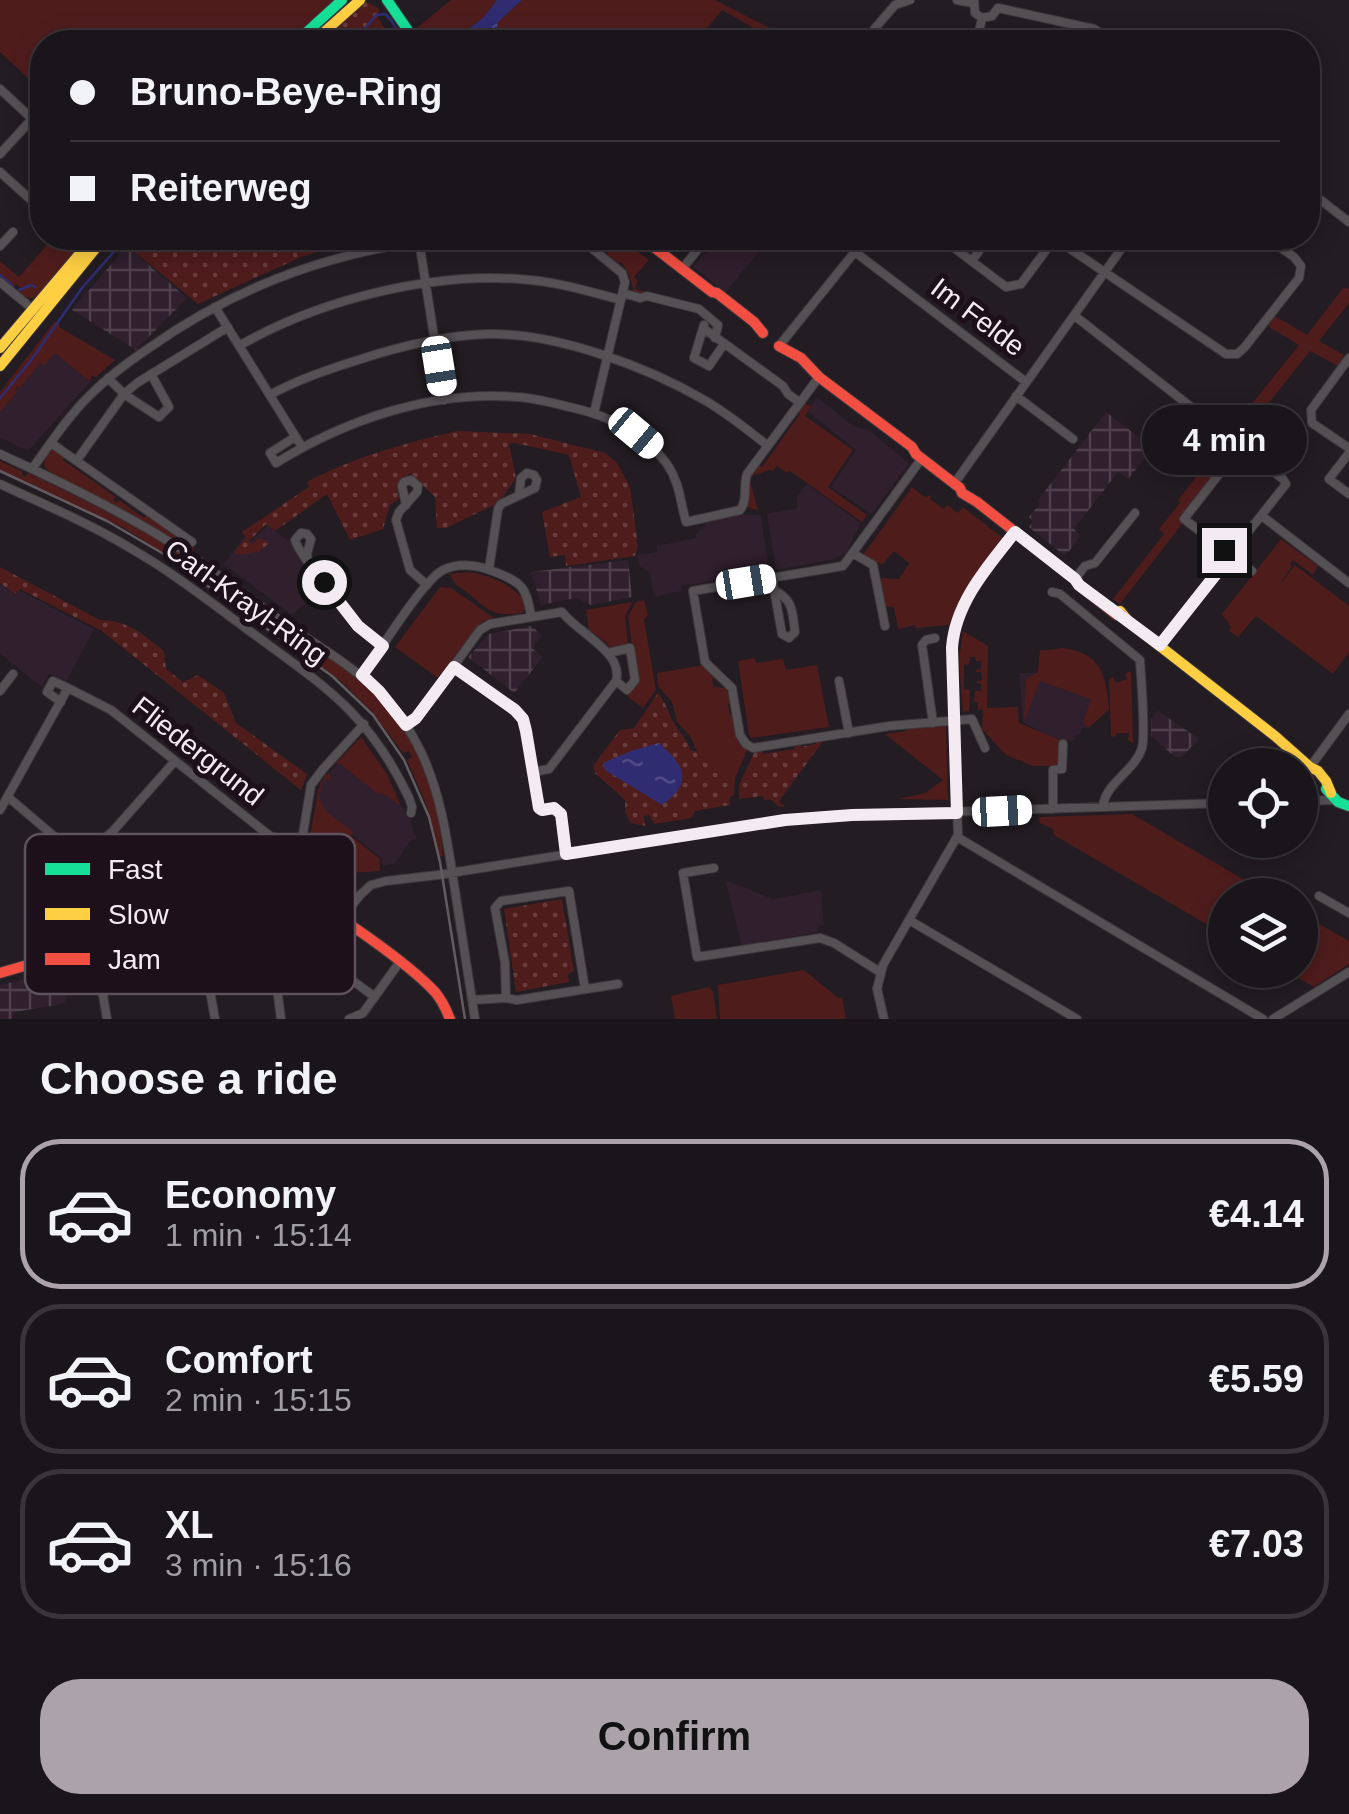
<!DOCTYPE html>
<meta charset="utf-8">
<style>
body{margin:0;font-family:Arial,sans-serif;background:#231e23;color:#f1f3f6;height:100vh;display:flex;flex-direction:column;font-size:38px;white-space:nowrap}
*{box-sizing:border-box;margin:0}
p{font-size:32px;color:#9f9fa2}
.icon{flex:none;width:55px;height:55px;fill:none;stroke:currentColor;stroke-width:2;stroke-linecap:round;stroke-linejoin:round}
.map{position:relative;height:1019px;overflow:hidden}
.panel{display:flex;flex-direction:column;background:#1a151a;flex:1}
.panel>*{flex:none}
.guide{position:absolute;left:30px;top:30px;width:1290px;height:220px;border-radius:40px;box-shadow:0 5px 25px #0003,0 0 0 2px #383439;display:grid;align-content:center;height:220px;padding:0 40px;background:#1a151a}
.controls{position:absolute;left:1208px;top:748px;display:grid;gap:20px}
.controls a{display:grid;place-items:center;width:110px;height:110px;border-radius:50%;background:#1a151a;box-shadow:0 5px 25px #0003,0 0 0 2px #383439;font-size:50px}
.end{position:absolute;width:45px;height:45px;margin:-22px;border:12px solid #f4ebf2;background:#111;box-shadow:0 0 0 5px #111}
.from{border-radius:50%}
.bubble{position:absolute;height:70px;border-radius:35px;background:#1a151a;box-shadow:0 5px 25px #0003,0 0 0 2px #383439;font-size:32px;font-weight:800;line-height:70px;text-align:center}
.car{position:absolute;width:30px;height:60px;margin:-30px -15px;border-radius:12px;box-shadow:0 0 8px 2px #0007;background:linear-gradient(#fff 24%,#345 0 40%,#fff 0 76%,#345 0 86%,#fff 0)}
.guide b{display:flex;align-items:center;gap:35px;height:95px;font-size:38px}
.guide b+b{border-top:2px solid #383439}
.guide i{width:25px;height:25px;background:#f1f3f6}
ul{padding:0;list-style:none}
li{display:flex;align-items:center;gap:30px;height:150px;margin:0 20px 15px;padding:0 20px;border:5px solid #383439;border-radius:40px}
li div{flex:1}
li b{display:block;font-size:38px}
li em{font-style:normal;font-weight:800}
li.active{border-color:#aba3a9}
li>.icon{width:90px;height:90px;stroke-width:1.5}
h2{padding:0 40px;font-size:45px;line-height:120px}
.cta{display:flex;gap:20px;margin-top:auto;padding:20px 40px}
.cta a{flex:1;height:115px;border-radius:40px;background:#aba3a9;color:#111;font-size:40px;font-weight:800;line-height:115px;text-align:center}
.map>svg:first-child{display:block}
</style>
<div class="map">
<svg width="1349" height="1019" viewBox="0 0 1349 1019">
<defs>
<pattern id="industrial-grid" width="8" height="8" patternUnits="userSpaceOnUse" patternTransform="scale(2.5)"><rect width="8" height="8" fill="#301f2d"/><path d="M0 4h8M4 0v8" fill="none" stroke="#4f404c"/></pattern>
<pattern id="park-dots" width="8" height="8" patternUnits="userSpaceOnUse" patternTransform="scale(2.5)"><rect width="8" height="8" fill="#4f1c1c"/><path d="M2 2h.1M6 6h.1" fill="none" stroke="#693d3d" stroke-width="1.8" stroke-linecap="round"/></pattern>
<pattern id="water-ripples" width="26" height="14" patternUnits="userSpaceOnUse" patternTransform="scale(2.5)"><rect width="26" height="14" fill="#2f2c72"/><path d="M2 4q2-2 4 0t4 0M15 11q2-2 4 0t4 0" fill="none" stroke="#4e4b87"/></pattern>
</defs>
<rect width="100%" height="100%" fill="#231c22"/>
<path fill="#301f2d" d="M717,238H770L726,292L693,267L704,254H706Z
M50,348L90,382L28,451L0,437V408Z
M817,397L853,426L869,430L909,463L872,514L831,487L856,450L807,411Z
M807,484L861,523L846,553L834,559L776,570L767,514L797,508V497Z
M742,514L761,515L769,572L681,586V591L654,597L650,573L639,566L636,555L657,552V546L696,538V534L708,521Z
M268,526L293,544L324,586L292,615L224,564L244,537L249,542Z
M0,584L15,595L19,590L94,629L67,681L49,673L42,687L0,654Z
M1040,650L1068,651L1101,672L1089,712L1090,728H1082L1080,735L1077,734L1075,740H1056L1023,722L1019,673H1038Z
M361,739L397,802L404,809L407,817L410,816L414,835L418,838L410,842L394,864L383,866L381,858L325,812L317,798L321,781Z
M725,880L773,899L821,890L824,925L818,927V932L742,946Z"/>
<path fill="url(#industrial-grid)" d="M127,246L187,298L136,350L72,310Z
M1106,412L1153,448L1128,479L1118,472L1074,529L1081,536L1065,556L1029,527L1033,521L1029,517L1039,505L1038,500Z
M628,560L632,597L591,605L576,598L541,605L531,572Z
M531,626L542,635L532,648L543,657L514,693L468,657L489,634Z
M1158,711L1199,739L1182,757H1175L1151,736V719Z
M61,971L67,1003L15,1012L11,1019H0V985Z"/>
<path fill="#4f1c1c" d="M0,0H338L290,42H42V91L0,52Z
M451,0H497L483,18L461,35L455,42H427L417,28Z
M522,0H715L770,28L783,39L782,42H778L722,10L696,42H486L496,35L497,22Z
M53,238H88L39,295C32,300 26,298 19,293L22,289L16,284L13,289L0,279V261L19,277Z
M587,238H619L649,260L634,277L637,280L635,289L644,291L643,294L635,295L629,274L621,262L619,264L607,254L612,247L609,245L604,251Z
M1344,287L1349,289V303L1319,341L1344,355L1338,366L1310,351L1238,442L1228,434L1299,345L1268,326L1275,316L1307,335Z
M55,321L59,324V327L115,360L96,377L92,375L90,382L55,353L45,365L40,363L20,388L17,387L15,390L17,392L0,412V392Z
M803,403L811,406L805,416L853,450L828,487L867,515L862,522L790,471L787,473L777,466L773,471L769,470L752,476L750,481L758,510L747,507C752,485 742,487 758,465L762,467L800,414L797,411Z
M1225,440L1236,448L1179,520L1182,524L1120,604L1113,599L1164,534L1159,529L1180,503L1178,500Z
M54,448L66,456L63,460L116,497L113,500L116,503L119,500L144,518L147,514L193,546L194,549L191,552L143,522L81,492L49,471L45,467C43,459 46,450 54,448Z
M0,461L23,472L22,475L25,477L28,473C89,502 149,531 205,570L199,577L126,529L0,470Z
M912,487L925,497L932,495L930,499L944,509L947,505L958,513L963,507L1004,539L964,597L961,596L949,625L916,628L915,625L898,629L894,607L883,606L878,578L899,579L909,563L894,551L883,564L871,562L863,555Z
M1281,539L1318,566L1313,575L1293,560L1290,564L1292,566L1278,587L1295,565L1349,606V652L1333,674L1256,616L1238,637L1229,631L1231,627L1222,614Z
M470,572C489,576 507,582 520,596L524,595L525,608L522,613C493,617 489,611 468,593C459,586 454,586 450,574Z
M229,587C317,647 408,691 436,803C440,820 441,838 443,856L439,857L426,804L407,760L412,757L409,751L403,753L373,713L342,682L246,611L249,606L227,589Z
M440,587L451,588L494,618L482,622L476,628L438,678L395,647Z
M644,600L648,615L644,620L656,690L643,708L627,696L637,682L628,616L636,602Z
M632,602L625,616L628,647L611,649L606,642L589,630L586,610Z
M963,631L988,646L987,708L1018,707L1019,723L1060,740V763L1056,766H1033L1006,755L982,729L983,710H978V702H974L975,691H981V684L977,683V681L982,680L981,672H976V670L981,669V661H976L975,657H970L969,664L964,665V689L970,690L969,711L963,712L959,661Z
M1063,648C1102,653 1106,676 1109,709L1091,726L1086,727L1083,722L1091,699L1040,681L1024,721L1026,679L1038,672L1040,651Z
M754,658L757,663L783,659L786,670L817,665L829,727L751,738L749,735L738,661Z
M704,665L716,678L712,679L714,687L726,688L732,703L728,704L730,715H734L739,742L747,751L735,778L734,795L730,797L705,768L690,736L677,722L672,702L658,686L657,673Z
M1128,672H1131L1133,743L1128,740L1129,733H1117L1115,737L1111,736L1109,679L1113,677L1116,683L1127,679L1125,674Z
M946,725L948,800L898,799L925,793L943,780L885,734L907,731V728Z
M361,737L387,774L401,806L382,793L378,794L339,763L334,765Z
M326,774H330L331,781L327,778C307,805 334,817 354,832L351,836L380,859V871L303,876L318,791Z
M1132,814L1270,895H1225V935L1054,835L1053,829L1040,823L1039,817Z
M1300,913L1349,941V964L1314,987L1284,970H1300Z
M804,970L838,998L842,997L846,1019H720L718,985Z
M709,987L713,992L717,1019H675L671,996Z"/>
<path fill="url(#park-dots)" d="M365,1L379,9L378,18L393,42H319Z
M118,238H362L301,257L198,304Z
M457,431L530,434L605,453L617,463L630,487L638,546L635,556L566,566L565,555L550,557L542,512L581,497L569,455L515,443L509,444L516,478L496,507L492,506L446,528H437L435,497L410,473L397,487L399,499L390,505L383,529L350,540L327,494L275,531L266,524L249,541L252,544L260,538L269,543L260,551L239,555L234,552L246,538L242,532L309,487L307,482C356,456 403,444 457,431Z
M0,567L100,620C127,620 144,635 164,651L166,669L183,682L198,675L224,693L236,723L307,774L301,790L102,631L20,589L15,594L0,583Z
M658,693C668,705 668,715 676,726C682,736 687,739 690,750L707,754L730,784V805L695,811L691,818L654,824L649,815L644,816L645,826L631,823L625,812V800L595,773L593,766L620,730L634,728Z
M824,740L779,801L784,806L780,807L771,800H764L763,796L739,799V785L755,751L762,750L763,754L794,749L795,745L800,744L801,747L816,744V742Z
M562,899L574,971L568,974L569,982L516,992L504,909Z"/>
<path fill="url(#water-ripples)" d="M497,0H522L498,22L496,35L486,42H455L460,35L483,18Z
M659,743C685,766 694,782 662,805L605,770L603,763L631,751Z"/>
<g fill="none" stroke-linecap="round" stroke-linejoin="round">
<path stroke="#2f2c72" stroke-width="2.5" d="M428,30L423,34L430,42
M347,42L363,31L376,15L385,14L391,20L404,41L407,42
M0,275L13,286
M19,290L31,285L35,287
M0,398L29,363L82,288L126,238"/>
<defs>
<path id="street" d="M957,0L973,3
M974,0L975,13L982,18L992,16L998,8
M998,8L1094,29L1115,42
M863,42L895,5L910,0
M977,42L982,18
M0,89L42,128
M0,154L33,118
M0,172L41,209
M1308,190L1349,222
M579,238L622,273L625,282L594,413
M941,238L1006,287L1021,284L1055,238
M1054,238L1226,354H1237L1244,348L1299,278L1301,266L1294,257L1267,238
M419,241L444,400
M0,246L13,232
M855,252L1026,382
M972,261L988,238
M682,269L707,238
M0,282L35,311
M623,293L640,298L647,296L699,309L718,325L715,338
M215,307L302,447
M1075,316L1283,479L1286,484L1159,645
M704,325L694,358L709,366L724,344
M703,328L783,386L788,394L799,402
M239,346C320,299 437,270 530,280C561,283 591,292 621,300
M779,346L866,238
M1349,358L1311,410L1312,423L1349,448
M108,378L124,394L159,417L169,407L151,374
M270,395C296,380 326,370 355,361C397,347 444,335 489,334C557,333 648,367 706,401C728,414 748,430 768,446
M1016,396L1073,439
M295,437L270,453L276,463C347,419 433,390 517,397C535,398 553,403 570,407C609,416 643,431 667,464C680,483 680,501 686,522L740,510C748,500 743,486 747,474L819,377
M51,443L192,542
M1241,446L1184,519L1252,571
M1349,453L1329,479L1349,494
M0,454C57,480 115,508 168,541C207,565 243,594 280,620C339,661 388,683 421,752C441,794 447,839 454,884C461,929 468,974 475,1019
M922,458L843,566L693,591L705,662L732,688L740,735L746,744L753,748L889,726L972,719L985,748
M77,460L124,394L137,383L228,327
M32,469C50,444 67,418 89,396C107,378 128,362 149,348C241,283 339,249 450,238
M0,484C43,504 89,523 130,548C174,573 214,605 255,635C326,687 370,715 409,798L412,807L411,813
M954,484L1129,238
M406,505L402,486L404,482L411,480L418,486L417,492L399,512L396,520L410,570L427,585
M1262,516L1349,583
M854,554L873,565L885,626
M308,562L307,554L311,539L307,534L301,533L295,540C299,554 344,612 357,625C365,633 375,639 383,646
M489,569L498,509L501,504L535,488L537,480L534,475L527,473L521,478L519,495
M772,578L782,634L789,638L795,632C792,611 794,601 774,590
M1075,579L1085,566L1095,563L1135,513
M1052,592L1060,594L1140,660C1141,680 1146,732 1142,748C1135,771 1104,784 1103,807
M608,653L630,648L635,680L627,690L616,681
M454,667L503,701L523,719L539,808L542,810L554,808L561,815L567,854
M362,675C379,653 422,581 443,570C460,562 478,565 495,572C523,583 526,587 531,616
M839,681L849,733
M68,688L111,710L270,836L301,845
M0,691L13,674
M933,723L922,645L926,640L935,638
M406,725L416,718L480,630L490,624L562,612C579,634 624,652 616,681L549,769L533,772
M1310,767L1349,714
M8,797L75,854L103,943
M1300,801L1335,800
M1053,809V770L1062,769L1063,744
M0,810L68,688L53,681L47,692L61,702
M957,837L1263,1019
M78,860L113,831L175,761
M714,868L683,873L697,957L820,938L834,943L880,972
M293,895L311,785L323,769L364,724
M1319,896L1349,913
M909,920L1077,1019
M234,921L245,936L284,966L275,975
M340,921L360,895L371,885L386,881L438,875L785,819L851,815L1225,803
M95,946L107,1019
M204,957L215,1019
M273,957L281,1019
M353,981L375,997
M506,998L505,963L495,908L501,901L569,891L585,989
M472,1000L506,998L517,1000L618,984
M349,1019L363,1013L399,963
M884,1019L877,989L883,965L958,835L952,648C954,603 989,566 1015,532
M1273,1019L1349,972"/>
<path id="fast" d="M387,0L416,42
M296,42L342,0
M1326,789L1338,802L1349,806"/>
<path id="slow" d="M313,42L360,0
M0,348L93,238
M0,366L104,238
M1120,611L1129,622L1275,736L1310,767L1318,771L1326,781L1331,793"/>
<path id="jam" d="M637,238L646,241L712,292L717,293L754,322L763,333
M779,346L801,358L819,377L912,447L916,454L960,488L962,493L977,502L1075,579L1079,585L1117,615H1122
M0,973L252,900C267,897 284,893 299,897C330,906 412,967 435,992C442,1000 446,1009 450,1019"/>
</defs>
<use href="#street" stroke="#3e383d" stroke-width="10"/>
<use href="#fast" stroke="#3e383d" stroke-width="12"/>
<use href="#slow" stroke="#3e383d" stroke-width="12"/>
<use href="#jam" stroke="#3e383d" stroke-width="12"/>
<use href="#street" stroke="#555054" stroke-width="8"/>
<use href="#fast" stroke="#16e098" stroke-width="10"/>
<use href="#slow" stroke="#ffcf43" stroke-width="10"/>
<use href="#jam" stroke="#f24e42" stroke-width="10"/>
<path stroke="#615c60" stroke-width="2.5" d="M0,471L107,521L162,553L332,676L373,715L404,760L429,817L440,862L465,1019"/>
</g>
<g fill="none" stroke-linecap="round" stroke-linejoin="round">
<path stroke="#f4ebf2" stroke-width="12" d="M324,582L358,626L383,646L362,675L379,691L406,725L416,718L454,667L515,710L523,719L526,731L539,808L542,810L554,808L561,814L566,854L785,820L852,815L957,813L952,648C955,603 988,566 1015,532L1075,579L1079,585L1160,645L1231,555L1224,550"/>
</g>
<g text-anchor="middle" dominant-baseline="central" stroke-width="10" stroke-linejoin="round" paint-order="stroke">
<g font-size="28" fill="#f4ebf2" stroke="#1d101b">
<text transform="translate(978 317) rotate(37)">Im Felde</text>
<text transform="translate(246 602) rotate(36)">Carl-Krayl-Ring</text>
<text transform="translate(198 751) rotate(38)">Fliedergrund</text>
</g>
</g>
<rect x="25" y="834" width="330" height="160" rx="15" fill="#1d101b" stroke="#5e525c" stroke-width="2.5"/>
<rect x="45" y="863" width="45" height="12" fill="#16e098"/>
<rect x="45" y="908" width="45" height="12" fill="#ffcf43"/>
<rect x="45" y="953" width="45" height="12" fill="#f24e42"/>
<g font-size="28" fill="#f4ebf2">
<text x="108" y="879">Fast</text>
<text x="108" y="924">Slow</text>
<text x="108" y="969">Jam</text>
</g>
</svg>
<div class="controls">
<a><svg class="icon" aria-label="locate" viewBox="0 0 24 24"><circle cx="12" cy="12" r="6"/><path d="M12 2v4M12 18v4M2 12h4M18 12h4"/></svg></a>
<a><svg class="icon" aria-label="layers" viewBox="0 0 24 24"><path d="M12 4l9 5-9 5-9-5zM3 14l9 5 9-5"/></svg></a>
</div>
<i class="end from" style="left:324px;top:582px"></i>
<i class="end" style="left:1224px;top:550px"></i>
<div class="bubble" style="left:1142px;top:405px;width:165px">4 min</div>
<i class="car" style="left:439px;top:366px;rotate:171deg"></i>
<i class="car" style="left:636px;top:433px;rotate:130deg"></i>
<i class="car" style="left:746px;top:582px;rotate:81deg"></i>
<i class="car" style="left:1002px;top:811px;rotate:87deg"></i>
<div class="guide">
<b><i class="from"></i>Bruno-Beye-Ring</b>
<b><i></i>Reiterweg</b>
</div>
</div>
<section class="panel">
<h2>Choose a ride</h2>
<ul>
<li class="active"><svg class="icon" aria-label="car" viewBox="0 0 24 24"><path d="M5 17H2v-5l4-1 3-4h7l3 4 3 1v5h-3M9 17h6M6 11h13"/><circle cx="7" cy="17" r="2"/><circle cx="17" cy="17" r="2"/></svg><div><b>Economy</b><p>1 min · 15:14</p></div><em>€4.14</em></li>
<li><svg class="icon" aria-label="car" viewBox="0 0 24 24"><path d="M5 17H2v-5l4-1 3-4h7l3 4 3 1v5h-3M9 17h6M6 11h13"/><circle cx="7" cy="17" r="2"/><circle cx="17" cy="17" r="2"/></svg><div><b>Comfort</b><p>2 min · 15:15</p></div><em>€5.59</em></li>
<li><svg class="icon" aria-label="car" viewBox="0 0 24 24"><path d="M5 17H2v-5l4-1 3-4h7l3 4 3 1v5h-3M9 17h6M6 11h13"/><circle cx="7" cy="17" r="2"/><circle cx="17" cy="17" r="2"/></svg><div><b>XL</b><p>3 min · 15:16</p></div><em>€7.03</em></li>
</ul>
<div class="cta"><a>Confirm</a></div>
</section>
